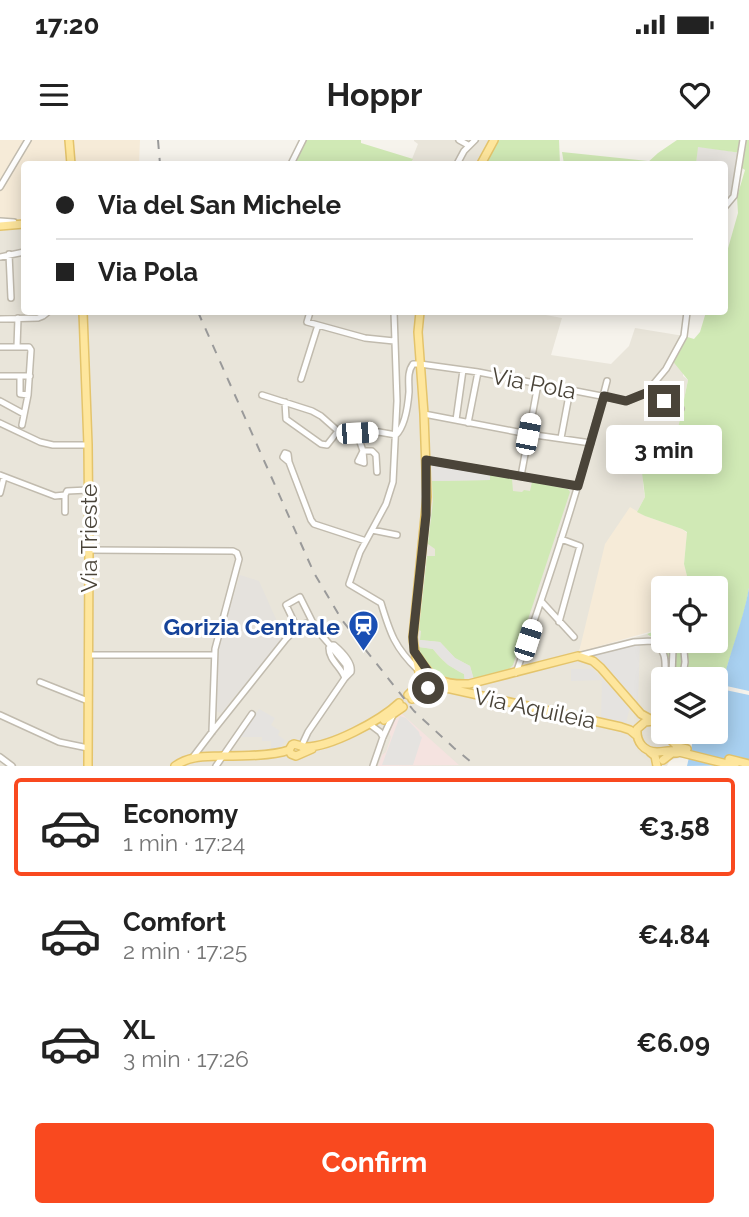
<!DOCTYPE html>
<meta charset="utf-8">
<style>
body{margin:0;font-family:Raleway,sans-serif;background:#f6f6f6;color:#222;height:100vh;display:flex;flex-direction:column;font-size:26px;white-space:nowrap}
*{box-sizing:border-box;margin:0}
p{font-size:23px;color:#767676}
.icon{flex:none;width:38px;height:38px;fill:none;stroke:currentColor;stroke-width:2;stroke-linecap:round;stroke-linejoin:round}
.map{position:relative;height:626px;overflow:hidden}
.panel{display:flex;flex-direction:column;background:#fff;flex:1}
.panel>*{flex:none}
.hud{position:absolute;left:21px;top:21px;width:707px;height:154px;border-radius:7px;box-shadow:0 4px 18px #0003;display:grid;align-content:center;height:154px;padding:0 35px;background:#fff}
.controls{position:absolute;left:651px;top:436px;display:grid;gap:14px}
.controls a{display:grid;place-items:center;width:77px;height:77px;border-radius:7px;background:#fff;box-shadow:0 4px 18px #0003;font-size:35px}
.end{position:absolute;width:32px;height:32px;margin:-16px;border:9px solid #4a4439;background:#fff;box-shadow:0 0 0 4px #fff}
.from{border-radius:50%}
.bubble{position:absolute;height:49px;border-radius:7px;background:#fff;box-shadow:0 4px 18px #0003;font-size:23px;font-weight:700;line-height:49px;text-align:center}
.car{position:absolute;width:21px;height:42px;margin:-21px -10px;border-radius:9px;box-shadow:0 0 5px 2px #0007;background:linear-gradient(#fff 24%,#345 0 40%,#fff 0 76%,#345 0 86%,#fff 0)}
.hud b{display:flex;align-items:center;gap:24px;height:66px;font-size:26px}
.hud b+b{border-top:2px solid #e0e0e0}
.hud i{width:18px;height:18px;background:#222}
ul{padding:12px 0 0;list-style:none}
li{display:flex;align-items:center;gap:21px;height:98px;margin:0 14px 10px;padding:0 21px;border:4px solid transparent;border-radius:7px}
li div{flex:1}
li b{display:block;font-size:26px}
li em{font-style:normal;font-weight:700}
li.on{border-color:#f9491f}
li>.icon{width:63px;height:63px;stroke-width:1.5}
.action{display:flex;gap:14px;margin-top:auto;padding:14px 35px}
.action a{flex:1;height:80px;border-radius:7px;background:#f9491f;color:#fff;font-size:28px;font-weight:700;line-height:80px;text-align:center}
.status{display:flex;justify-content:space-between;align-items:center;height:49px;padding:0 35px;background:#fff;direction:ltr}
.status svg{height:19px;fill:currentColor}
header{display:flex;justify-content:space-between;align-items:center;height:91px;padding:0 35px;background:#fff;font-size:32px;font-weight:700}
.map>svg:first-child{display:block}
</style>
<div class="status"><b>17:20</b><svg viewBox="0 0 49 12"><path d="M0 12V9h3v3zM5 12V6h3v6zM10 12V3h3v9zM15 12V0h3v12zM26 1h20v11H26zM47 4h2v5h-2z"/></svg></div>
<header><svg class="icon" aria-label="menu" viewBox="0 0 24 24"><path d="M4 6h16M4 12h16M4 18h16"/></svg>Hoppr<svg class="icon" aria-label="heart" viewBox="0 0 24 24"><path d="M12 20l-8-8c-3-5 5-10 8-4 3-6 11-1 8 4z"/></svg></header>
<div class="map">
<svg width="749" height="626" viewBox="0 0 749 626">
<rect width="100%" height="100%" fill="#f6f3ec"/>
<path fill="#e9e5da" d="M414,0H498L487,22L489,24H410L418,4L414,1Z
M24,87V172H530L562,178L551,215L611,224L629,206L635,188L684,196L683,236L688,240L673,314L643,330V345L645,357L637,372L630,368L579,511L647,494L667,512L669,517V539H663V592H679L681,598L686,599L683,617L670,620L667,626H0V89Z"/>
<path fill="#f6ebd8" d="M0,0H140L139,24H24V80L0,81Z
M630,367L645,376L682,389L687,393L684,424L690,448H663V488L579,512L605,404Z"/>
<path fill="#e5e2dd" d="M697,6L741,13L734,56L728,63L725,62L724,24H696Z
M240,435L259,441L284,497L221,573L215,571L218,516L221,496Z"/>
<path fill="#f5e3e0" d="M401,573L459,625L378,626L382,615L386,612L391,597L389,593L393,583Z"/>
<path fill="#d0e9b5" d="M305,0H361V3L413,19L410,24H293Z
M498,0H559L560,24H489L487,22Z
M677,0H749V448C744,481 730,513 722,545L716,544V539H669C669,512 669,510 647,494L663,488V500H716V448H690L684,424L687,392L682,389L645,376L637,372L645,357L641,324L649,312L662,310L673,313L688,240L671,219L684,196L694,199L700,192L706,172H724L725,119L738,73L737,57L745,30L742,28L741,13L698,7L696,24H646L658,13Z
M562,12L648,21L643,24H564Z
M490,334L512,339L513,351L522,352L524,350L530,351L532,342L568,349L570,352L513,525L507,531L474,540L470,526L455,518L440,502L420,500L421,491L419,490L427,416H435V409L428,404L433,361L432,341L490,340Z
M419,507L433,509C441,520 451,528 464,534L465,542C444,539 424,529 419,507Z"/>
<path fill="#e5e3e0" d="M434,324L490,334V340L432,341V327Z
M420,500L440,502L455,518L470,526L474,540L465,542L464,534L448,525L433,509L419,507Z
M640,501L638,564L609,532L582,515Z
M571,529H592L604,540L630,567L626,583H623L621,585L601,580L602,540L571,541Z
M259,569L275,578L271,585L280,591L278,595L285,600L281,607L271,609V601H262V597H240Z
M400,576L406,578L419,592L420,596L422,597L413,625H382Z"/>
<path fill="#a9d1f1" d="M749,448V551L722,545C730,512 743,481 749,448Z
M716,548L749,555V625L687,626L695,592H716Z"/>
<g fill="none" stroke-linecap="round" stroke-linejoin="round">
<defs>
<path id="minor" d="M459,0L468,5
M291,24L303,0
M457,24L464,11L475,0
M0,47L28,0
M724,68L734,56L743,0
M0,81L14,82
M9,114L11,158
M0,117L24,112
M310,172L307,182L365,198L394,201
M394,172L397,261L393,342L386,364L360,412L349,444L381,463C390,493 395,508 418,530
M0,179L38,178L43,176L48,172
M0,207H29L31,210L28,255L22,285
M17,207L18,178
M0,236H30
M20,236V254L28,255
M301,239L318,185
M646,253L681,269
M262,255L312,271L321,276L338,291L348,293L379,292L396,295C405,286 408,265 409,252C409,242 407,232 413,224H420L478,232L627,261L646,253L666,229L684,196L687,172
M0,261L24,274
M285,262L286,279L321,304L327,305L338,291
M424,274L528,294L591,303
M456,280L463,230
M0,283L40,302L53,305H88
M468,283L478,232
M357,293L363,311H372L376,315L377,332
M561,298L570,250
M363,311L364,323L358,321Z
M426,320L578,346
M289,322L283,317L285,313L288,314L289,322L311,380L314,384L366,401
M0,335L55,356L65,355L67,351L88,350
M521,336L538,244
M0,353L4,337
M65,355V372
M372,390L397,395
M89,410L233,411L237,413L239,419L215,509L212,592
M541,461L574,497
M559,482L580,406L561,399
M297,488L286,465L300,457L316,489L330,505H334C341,511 353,522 351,532L345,538
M671,500L673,509L672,535L678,539
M652,501L663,497
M329,508C329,520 341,527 345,538
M88,515H214
M578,516L634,502L652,501C668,512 665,521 665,539
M516,533C550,437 582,340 607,241
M678,539L683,535L685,522L683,500
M40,542L88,561
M0,575L59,602L88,608
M372,586L380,592L383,597
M301,607L308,592L347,535L346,525L332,508H329
M0,617L12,626
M193,617L212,592L286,499L300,485L312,482
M216,626L252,574
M373,626L383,597L393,575"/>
<path id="major" d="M69,0L71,24
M481,24L494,0
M0,86L24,84
M83,172L88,305L89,410L88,626
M418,517C432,540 443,545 469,544L578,516L593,521L601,528L641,574L663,586
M420,543C420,529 414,513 413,497L427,357L424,274L418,192L420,172
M408,555L420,543
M412,559C428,546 430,546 451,549L621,587L630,590L636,595
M384,580L403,567
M654,581L645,582L637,589C636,602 644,612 657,612C664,612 668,610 675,611L735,626
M671,600L678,607L687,609
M289,610L291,614L296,616L312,609
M650,612L655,616L657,626
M729,619L749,624
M663,620L672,613H677
M175,626C191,615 206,617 223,616C243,616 272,616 289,610L292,605L294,604C298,605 301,606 304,607C330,608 381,580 399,563"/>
</defs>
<use href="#minor" stroke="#c1bbae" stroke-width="8"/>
<use href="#major" stroke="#e4c46b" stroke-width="10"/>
<use href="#minor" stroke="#fff" stroke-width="5"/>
<use href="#major" stroke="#fee69d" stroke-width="7"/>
<path stroke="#9a9a9a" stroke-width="2" stroke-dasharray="9 9" stroke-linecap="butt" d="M158,0L160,24
M198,172L314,433L342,480L414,571L454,608L476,626"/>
</g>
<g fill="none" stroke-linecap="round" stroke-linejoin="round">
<path stroke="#4a4439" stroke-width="9" d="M428,548L433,544L434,540L414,511L413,497L426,375V320L578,346L604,256L626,261L646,253L664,261"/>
</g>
<defs>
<symbol id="station-pin" viewBox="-11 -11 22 30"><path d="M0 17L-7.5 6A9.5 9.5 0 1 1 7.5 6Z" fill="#1a4fb4" stroke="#fff"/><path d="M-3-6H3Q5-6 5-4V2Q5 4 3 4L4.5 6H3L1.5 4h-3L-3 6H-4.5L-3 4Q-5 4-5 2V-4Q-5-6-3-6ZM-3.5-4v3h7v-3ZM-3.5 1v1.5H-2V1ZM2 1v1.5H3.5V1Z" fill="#fff"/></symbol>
</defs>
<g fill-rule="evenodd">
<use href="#station-pin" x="346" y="468" width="35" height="47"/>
</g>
<g text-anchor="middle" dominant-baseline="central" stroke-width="6" stroke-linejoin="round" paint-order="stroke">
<g font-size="23" fill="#4a4439" stroke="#fff">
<text transform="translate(534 243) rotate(11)">Via Pola</text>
<text transform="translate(88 398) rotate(-90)">Via Trieste</text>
<text transform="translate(535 568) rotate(12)">Via Aquileia</text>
</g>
<g font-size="23" font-weight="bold" fill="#164399" stroke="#fff" text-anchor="end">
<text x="340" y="486">Gorizia Centrale</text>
</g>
</g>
</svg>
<div class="controls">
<a><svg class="icon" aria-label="locate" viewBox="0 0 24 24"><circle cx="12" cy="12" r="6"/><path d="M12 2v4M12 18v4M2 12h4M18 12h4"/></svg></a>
<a><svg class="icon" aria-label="layers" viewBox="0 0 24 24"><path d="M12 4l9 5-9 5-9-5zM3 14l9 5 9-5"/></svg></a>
</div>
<i class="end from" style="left:428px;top:548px"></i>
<i class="end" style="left:664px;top:261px"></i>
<div class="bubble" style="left:606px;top:285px;width:116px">3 min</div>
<i class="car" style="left:357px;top:293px;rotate:87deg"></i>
<i class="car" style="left:528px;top:294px;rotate:11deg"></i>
<i class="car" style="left:528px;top:500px;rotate:18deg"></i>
<div class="hud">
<b><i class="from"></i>Via del San Michele</b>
<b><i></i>Via Pola</b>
</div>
</div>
<section class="panel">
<ul>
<li class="on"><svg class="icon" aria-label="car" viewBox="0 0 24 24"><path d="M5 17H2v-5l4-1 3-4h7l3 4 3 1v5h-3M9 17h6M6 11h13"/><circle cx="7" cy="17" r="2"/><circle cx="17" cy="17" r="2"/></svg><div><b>Economy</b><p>1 min · 17:24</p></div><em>€3.58</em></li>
<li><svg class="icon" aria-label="car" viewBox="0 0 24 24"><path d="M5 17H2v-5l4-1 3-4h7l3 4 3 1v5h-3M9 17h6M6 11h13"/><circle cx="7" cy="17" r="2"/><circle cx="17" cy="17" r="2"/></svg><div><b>Comfort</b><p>2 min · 17:25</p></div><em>€4.84</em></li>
<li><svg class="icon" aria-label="car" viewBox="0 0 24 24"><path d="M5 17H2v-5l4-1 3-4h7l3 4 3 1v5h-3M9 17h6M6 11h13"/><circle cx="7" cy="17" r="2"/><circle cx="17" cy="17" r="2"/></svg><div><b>XL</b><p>3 min · 17:26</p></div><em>€6.09</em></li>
</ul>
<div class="action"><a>Confirm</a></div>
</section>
